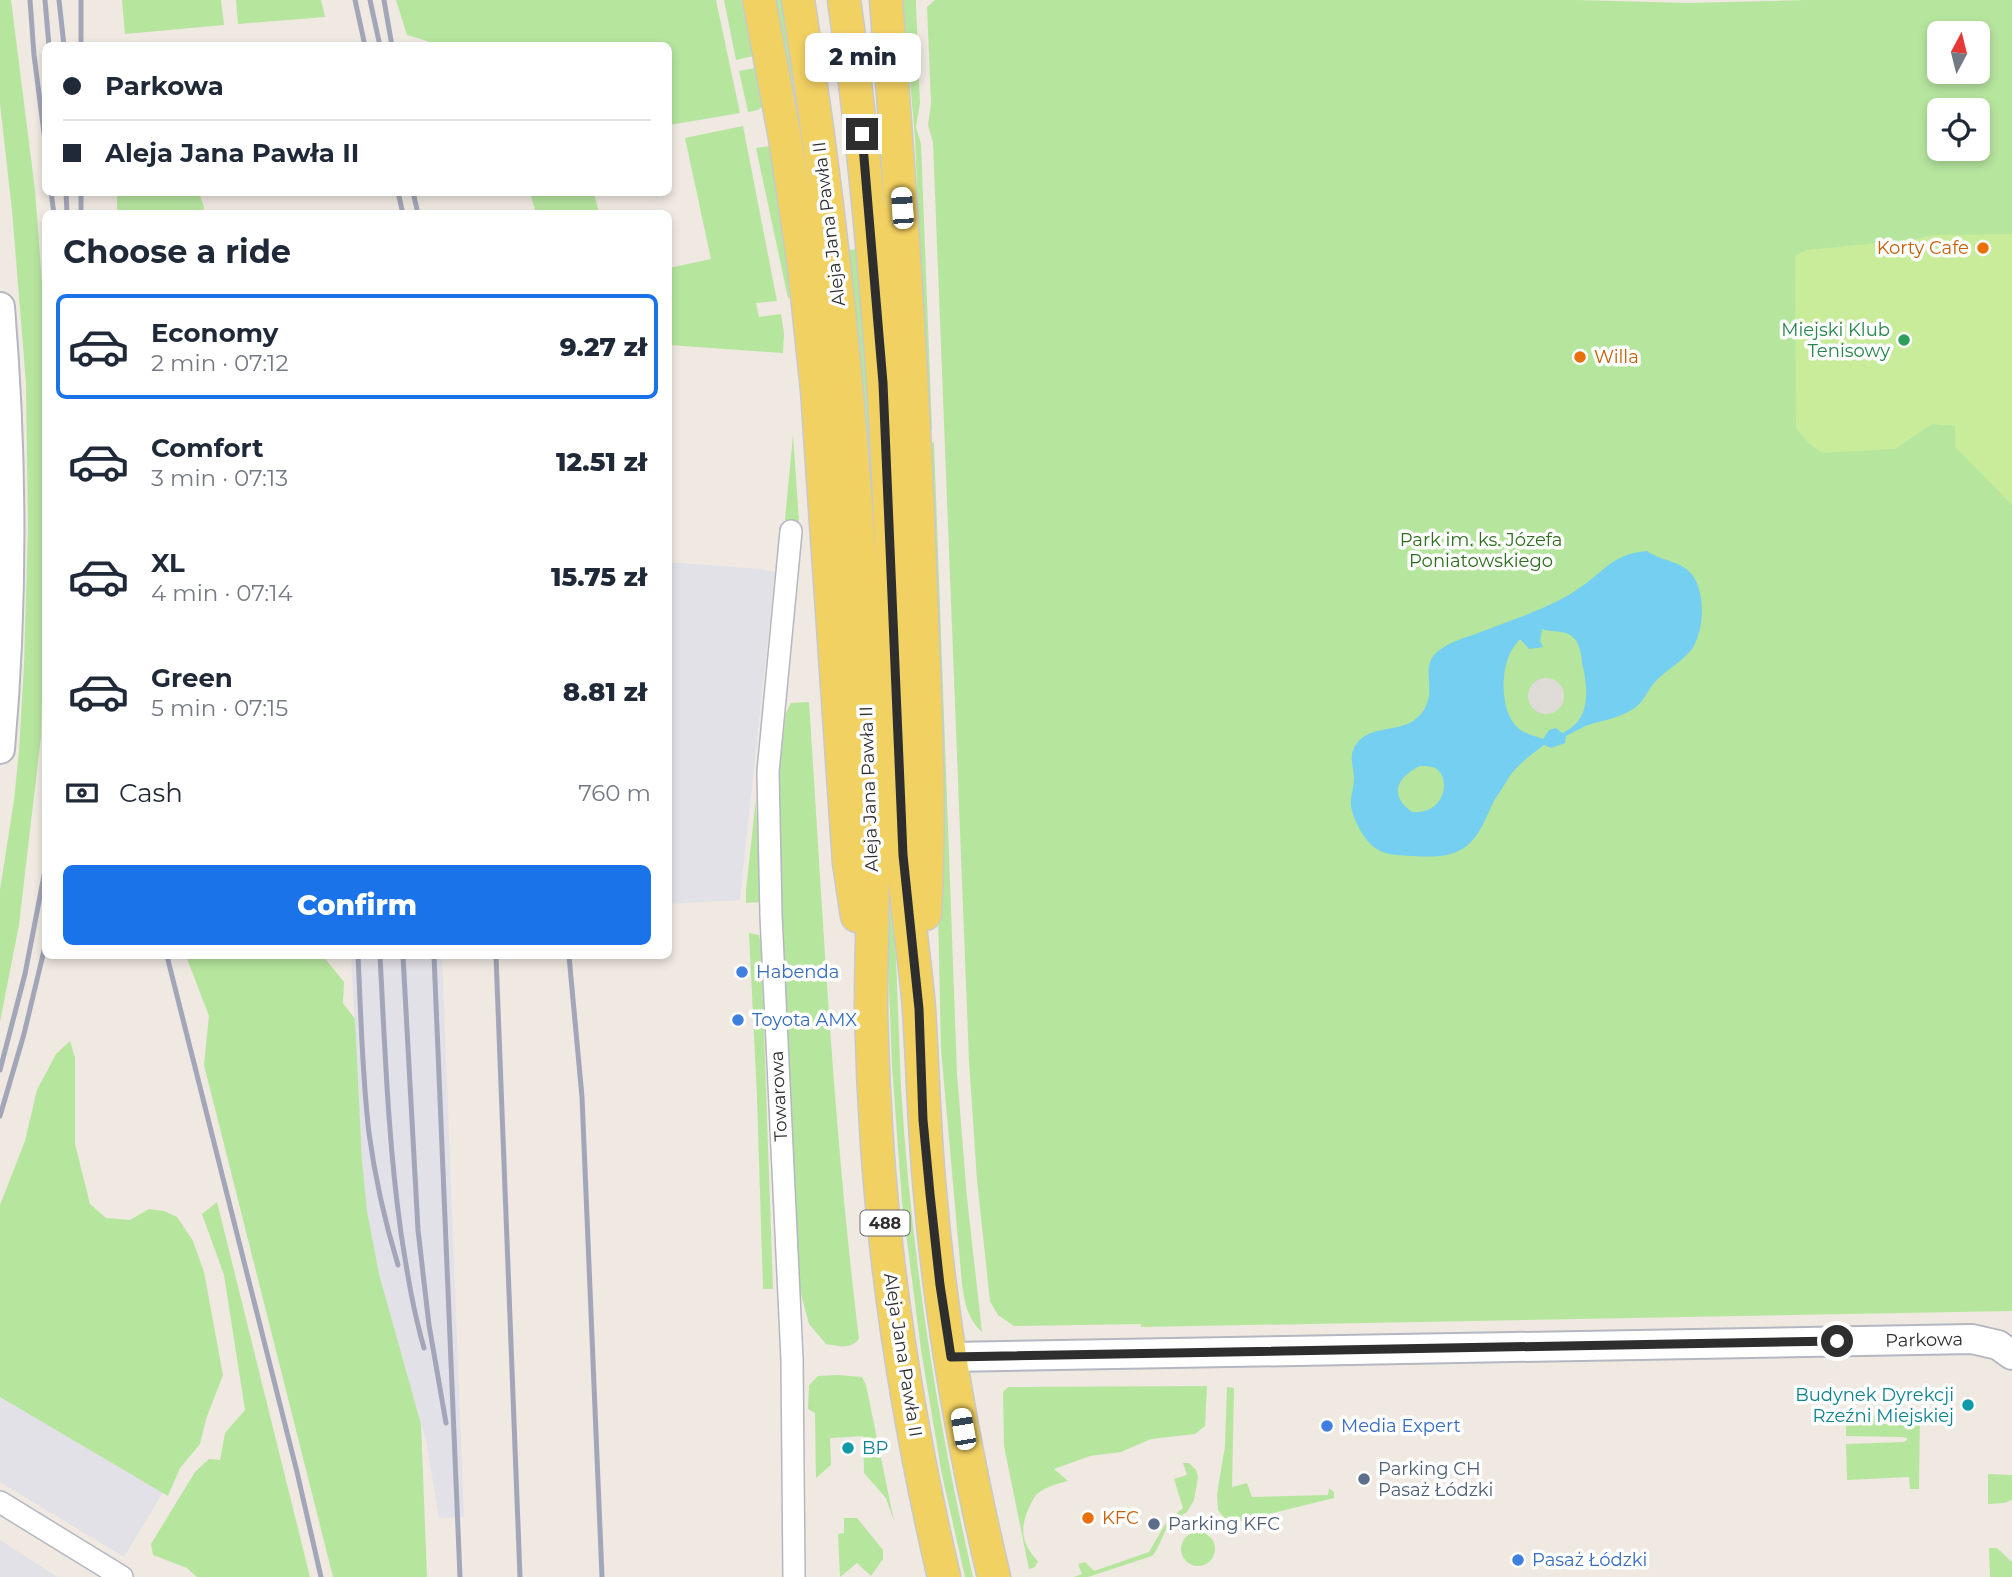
<!DOCTYPE html>
<meta charset="utf-8">
<style>
body{margin:0;font-family:Montserrat,sans-serif;background:#f2f2f3;color:#1f2937;height:100vh;display:flex;flex-direction:column;font-size:26px;white-space:nowrap}
*{box-sizing:border-box;margin:0}
p{font-size:23px;color:#747a83}
.icon{flex:none;width:38px;height:38px;fill:none;stroke:currentColor;stroke-width:2;stroke-linecap:round;stroke-linejoin:round}
.map{position:relative;flex:1;overflow:hidden}
.panel{position:absolute;left:42px;top:210px;width:630px;height:749px;display:flex;flex-direction:column;background:#fff;border-radius:10px;box-shadow:0 4px 10px #0003}
.panel>*{flex:none}
.hud{position:absolute;left:42px;top:42px;width:630px;height:154px;border-radius:10px;box-shadow:0 4px 10px #0003;display:grid;align-content:center;height:154px;padding:0 21px;background:#fff}
.needle{width:46px;rotate:7deg}
.controls{position:absolute;left:1927px;top:21px;display:grid;gap:14px}
.controls a{display:grid;place-items:center;width:63px;height:63px;border-radius:10px;background:#fff;box-shadow:0 4px 10px #0003;font-size:35px}
.end{position:absolute;width:32px;height:32px;margin:-16px;border:9px solid #2e2e2e;background:#fff;box-shadow:0 0 0 4px #fff}
.from{border-radius:50%}
.bubble{position:absolute;height:49px;border-radius:10px;background:#fff;box-shadow:0 4px 10px #0003;font-size:23px;font-weight:800;line-height:49px;text-align:center}
.car{position:absolute;width:21px;height:42px;margin:-21px -10px;border-radius:9px;box-shadow:0 0 5px 2px #0007;background:linear-gradient(#fff 24%,#345 0 40%,#fff 0 76%,#345 0 86%,#fff 0)}
.hud b{display:flex;align-items:center;gap:24px;height:66px;font-size:26px}
.hud b+b{border-top:2px solid #e0e1e3}
.hud i{width:18px;height:18px;background:#1f2937}
ul{padding:0;list-style:none}
li{display:flex;align-items:center;gap:21px;height:105px;margin:0 14px 10px;padding:0 7px;border:4px solid transparent;border-radius:10px}
li div{flex:1}
li b{display:block;font-size:26px}
li em{font-style:normal;font-weight:800}
li.current{border-color:#1a73e8}
li>.icon{width:63px;height:63px;stroke-width:1.5}
h2{padding:0 21px;font-size:32px;line-height:84px}
.pay{display:flex;align-items:center;gap:18px;height:77px;padding:0 21px;font-size:26px}
.pay p{margin-inline-start:auto}
.cta{display:flex;gap:14px;margin-top:auto;padding:14px 21px}
.cta a{flex:1;height:80px;border-radius:10px;background:#1a73e8;color:#fff;font-size:28px;font-weight:800;line-height:80px;text-align:center}
.map>svg:first-child{display:block}
</style>
<div class="map">
<svg width="2012" height="1577" viewBox="0 0 2012 1577">
<rect width="100%" height="100%" fill="#efe9e1"/>
<path fill="#e3e1e8" d="M669,562L761,569L775,572L740,900L669,904Z
M351,956H442L464,1517L439,1518L426,1440L390,1316L372,1246L367,1211L362,1161Z
M0,1397L163,1492L124,1557L0,1482Z
M0,1540L37,1564L58,1577H0Z"/>
<path fill="#b6e59e" fill-rule="evenodd" d="M0,0H11L35,190L45,324L46,558L41,736L19,925L0,1022V890L14,800L19,751L24,665L28,530L26,383L12,210L0,104Z
M122,0H221L224,25L125,34Z
M236,0H321L325,17L238,24Z
M396,0H716L740,113L669,125L668,46L440,45L407,35Z
M724,0H741L753,56L736,60Z
M774,0H781L800,103L817,237L813,238L791,84Z
M903,0H916V6L920,103L916,127L921,144L932,430L927,428V422L915,138Z
M935,0H1577L1688,3L1806,0H2012V1311L1141,1327V1324L1014,1326L998,1315L990,1301L977,1180L969,1061L933,142L928,125L931,104L927,7ZM1939,33H1978V72H1939ZM1939,110H1978V149H1939Z
M755,68L763,106L758,110L748,112L739,71Z
M743,126L777,301L756,303L759,317L781,314L784,334L783,353L669,345V268L711,259L685,138Z
M770,146L794,297L788,298L756,148Z
M117,193H199L204,207V213H117Z
M530,193H594L599,213H536Z
M860,249L879,524L901,1087C911,1252 936,1416 973,1577H965L942,1475L921,1350L902,1202L892,1066L878,715L847,250Z
M793,435L799,521L785,520Z
M934,442L957,1074L967,1198L982,1332C967,1318 965,1303 962,1284L941,1049L928,445Z
M809,702C823,914 833,1128 859,1339C850,1350 838,1346 826,1344L809,1324L795,1271L778,781L786,713L791,703Z
M756,798L760,902L746,903V891Z
M749,933L759,935L761,946L773,1289H763L757,1096Z
M186,956H323L344,982L343,1003L355,1019L362,1161L367,1211L379,1274L421,1424L427,1577H333L204,1065L209,1016Z
M70,1041L75,1058V1144L90,1204L106,1218L130,1220L149,1209L164,1211L177,1217L193,1241L204,1272L223,1375L206,1419L200,1444L180,1468L168,1496L0,1397V1205L25,1141L37,1090L56,1054Z
M217,1202L310,1577H197L187,1568L153,1555L151,1544L195,1472L209,1459L220,1460L225,1433L245,1410L224,1275L202,1214Z
M838,1375L862,1377L866,1385L894,1521L886,1498L864,1473L863,1436L830,1438L831,1465L816,1478L815,1413L808,1409L809,1385L818,1376Z
M1207,1386L1205,1426L1195,1434L1151,1439L1121,1452L1090,1456L1054,1469L1068,1481C1056,1484 1045,1487 1036,1495C1033,1499 1030,1505 1028,1510C1019,1530 1023,1546 1038,1561L1035,1567L1029,1569L1004,1446L1003,1392L1008,1387Z
M1227,1387L1234,1388L1232,1487L1247,1483L1252,1497L1328,1495L1329,1488L1334,1492V1498L1237,1522L1225,1519L1218,1510L1217,1494L1225,1446Z
M1920,1415L1919,1489H1910L1909,1477L1847,1480L1846,1444L1904,1442L1907,1440V1438L1902,1437L1846,1436V1416Z
M1183,1463H1189L1196,1470L1198,1477L1194,1500L1187,1512L1169,1523L1156,1551L1152,1556L1088,1577H1074L1082,1574L1078,1564L1085,1562L1094,1571L1149,1552L1167,1521L1183,1508L1174,1479L1187,1475Z
M1988,1474L2012,1475V1500L2004,1503L1988,1504Z
M844,1518H857L883,1550V1559L871,1576L857,1563L840,1577L838,1534L844,1533Z
M1181 1549a17 17 0 1 1 34 0a17 17 0 1 1-34 0Z
M1989,1548H1997L2012,1562V1577H1990Z"/>
<path fill="#c9ec9a" d="M2012,234V505L1955,447V426L1932,424L1895,449L1822,453C1812,447 1802,437 1796,427L1795,256L1807,250L1916,239L1934,235Z"/>
<path fill="#dfdcd8" d="M1528 696a18 18 0 1 1 36 0a18 18 0 1 1-36 0Z"/>
<path fill="#75cff0" fill-rule="evenodd" d="M1647,551C1662,562 1682,560 1693,576C1706,595 1704,631 1692,649C1683,661 1666,670 1656,681C1648,689 1644,701 1636,707C1622,717 1606,720 1591,724C1582,727 1574,732 1566,736L1565,743L1551,748L1544,745C1532,754 1518,764 1509,777C1505,784 1500,792 1495,799C1486,816 1481,836 1464,848C1448,858 1431,857 1413,856C1387,855 1374,854 1360,830C1356,822 1352,814 1351,805C1350,796 1354,788 1354,779C1354,768 1349,758 1354,748C1367,722 1400,735 1418,717C1441,695 1419,671 1435,654C1445,644 1460,639 1473,635C1507,621 1544,611 1575,591C1603,574 1610,554 1647,551ZM1542,629C1552,633 1564,629 1573,637C1580,644 1581,653 1582,662C1588,689 1592,720 1562,733L1556,728L1549,730L1543,739C1534,736 1525,734 1518,728C1501,713 1501,677 1508,658C1511,650 1515,645 1520,639L1529,649L1543,647L1540,641ZM1420,766C1421,766 1431,766 1432,767C1452,772 1448,815 1412,812C1388,795 1397,777 1420,766Z"/>
<g fill="none" stroke-linecap="round" stroke-linejoin="round">
<defs>
<path id="street" d="M791,531L768,772L771,915L792,1359L794,1577
M0,1502L122,1577"/>
<path id="secondary" d="M0,307C12,453 13,603 0,749
M951,1357L1972,1339L1998,1345L2012,1355"/>
<path id="primary" d="M759,0L785,138L804,266L817,390L849,863L857,916
M798,0C835,231 857,464 867,698C869,754 872,809 873,865C873,913 871,961 871,1009C872,1054 874,1099 877,1144C887,1289 911,1436 944,1577
M844,0C862,126 874,253 883,381C893,537 895,694 903,850C905,903 915,956 919,1009C923,1070 924,1131 930,1192C941,1322 964,1451 994,1577
M886,0C901,197 914,394 921,591C925,698 931,807 925,914"/>
</defs>
<use href="#street" stroke="#b4b7c1" stroke-width="24"/>
<use href="#secondary" stroke="#b4b7c1" stroke-width="32"/>
<use href="#primary" stroke="#c9c9c9" stroke-width="35"/>
<use href="#street" stroke="#fff" stroke-width="21"/>
<use href="#secondary" stroke="#fff" stroke-width="28"/>
<use href="#primary" stroke="#f2d163" stroke-width="32"/>
<path stroke="#a3a6b8" stroke-width="5" d="M30,0L34,55L46,149
M45,0L49,46
M59,0L64,46
M81,0V46
M355,0L365,46
M370,0L380,46
M384,0L392,46
M51,192L54,214
M66,192L67,214
M81,192V214
M398,192L403,214
M413,192L418,214
M167,956L297,1472L321,1577
M358,956C361,1015 362,1074 369,1133C375,1178 385,1222 398,1265
M380,956C385,1048 388,1141 401,1233C407,1272 413,1310 424,1348
M403,956L418,1230L429,1325L446,1423
M434,956L460,1577
M496,956L520,1577
M569,956L582,1097L602,1577
M0,1070L25,974L46,865
M0,1116L24,1034L46,942"/>
</g>
<g fill="none" stroke-linecap="round" stroke-linejoin="round">
<path stroke="#2e2e2e" stroke-width="9" d="M862,134L883,383L903,855L919,1009L923,1120L930,1194L940,1285L951,1357L1837,1341"/>
</g>
<g fill="#e8710a" stroke="#fff" stroke-width="2.5">
<circle cx="1983" cy="248" r="7"/>
<circle cx="1580" cy="357" r="7"/>
<circle cx="1088" cy="1518" r="7"/>
</g>
<circle fill="#2e9e5b" stroke="#fff" stroke-width="2.5" cx="1904" cy="340" r="7"/>
<g fill="#3f7fe0" stroke="#fff" stroke-width="2.5">
<circle cx="742" cy="972" r="7"/>
<circle cx="738" cy="1020" r="7"/>
<circle cx="1327" cy="1426" r="7"/>
<circle cx="1518" cy="1560" r="7"/>
</g>
<g fill="#0f9aa8" stroke="#fff" stroke-width="2.5">
<circle cx="1968" cy="1405" r="7"/>
<circle cx="848" cy="1448" r="7"/>
</g>
<g fill="#5c6f8a" stroke="#fff" stroke-width="2.5">
<circle cx="1364" cy="1479" r="7"/>
<circle cx="1154" cy="1524" r="7"/>
</g>
<g text-anchor="middle" dominant-baseline="central" stroke-width="7" stroke-linejoin="round" paint-order="stroke">
<rect fill="#fff" stroke="#6d6d6d" stroke-width="2" x="860.5" y="1210.5" width="49" height="25" rx="5"/>
<g font-size="16" font-weight="bold" fill="#2e2e2e">
<text x="885" y="1223">488</text>
</g>
<g font-size="18" fill="#2e2e2e" stroke="#fff">
<text transform="translate(829 224) rotate(-97)">Aleja Jana Pawła II</text>
<text transform="translate(869 789) rotate(-92)">Aleja Jana Pawła II</text>
<text transform="translate(779 1096) rotate(-93)">Towarowa</text>
<text transform="translate(1924 1340) rotate(-1)">Parkowa</text>
<text transform="translate(903 1355) rotate(81)">Aleja Jana Pawła II</text>
</g>
<g font-size="18" fill="#c56008" stroke="#fff" text-anchor="start">
<text x="1969" y="248" text-anchor="end">Korty Cafe</text>
<text x="1594" y="357">Willa</text>
<text x="1102" y="1518">KFC</text>
</g>
<g font-size="18" fill="#27864d" stroke="#fff" text-anchor="end">
<text x="1890" y="330">Miejski Klub<tspan x="1890" dy="21">Tenisowy</tspan></text>
</g>
<g font-size="18" fill="#2c6e1b" stroke="#fff">
<text x="1481" y="540">Park im. ks. Józefa<tspan x="1481" dy="21">Poniatowskiego</tspan></text>
</g>
<g font-size="18" fill="#366cbe" stroke="#fff" text-anchor="start">
<text x="756" y="972">Habenda</text>
<text x="752" y="1020">Toyota AMX</text>
<text x="1341" y="1426">Media Expert</text>
<text x="1532" y="1560">Pasaż Łódzki</text>
</g>
<g font-size="18" fill="#0d838f" stroke="#fff" text-anchor="end">
<text x="1954" y="1395">Budynek Dyrekcji<tspan x="1954" dy="21">Rzeźni Miejskiej</tspan></text>
<text x="862" y="1448" text-anchor="start">BP</text>
</g>
<g font-size="18" fill="#4e5e75" stroke="#fff" text-anchor="start">
<text x="1378" y="1469">Parking CH<tspan x="1378" dy="21">Pasaż Łódzki</tspan></text>
<text x="1168" y="1524">Parking KFC</text>
</g>
</g>
</svg>
<div class="controls">
<a><svg class="needle" viewBox="-14 -14 28 28"><path d="M0-13l5 13h-10z" fill="#e53935"/><path d="M0 13l5-13h-10z" fill="#747a83"/></svg></a>
<a><svg class="icon" aria-label="locate" viewBox="0 0 24 24"><circle cx="12" cy="12" r="6"/><path d="M12 2v4M12 18v4M2 12h4M18 12h4"/></svg></a>
</div>
<i class="end from" style="left:1837px;top:1341px"></i>
<i class="end" style="left:862px;top:134px"></i>
<div class="bubble" style="left:805px;top:33px;width:116px">2 min</div>
<i class="car" style="left:902px;top:208px;rotate:356deg"></i>
<i class="car" style="left:963px;top:1429px;rotate:350deg"></i>
<div class="hud">
<b><i class="from"></i>Parkowa</b>
<b><i></i>Aleja Jana Pawła II</b>
</div>
<section class="panel">
<h2>Choose a ride</h2>
<ul>
<li class="current"><svg class="icon" aria-label="car" viewBox="0 0 24 24"><path d="M5 17H2v-5l4-1 3-4h7l3 4 3 1v5h-3M9 17h6M6 11h13"/><circle cx="7" cy="17" r="2"/><circle cx="17" cy="17" r="2"/></svg><div><b>Economy</b><p>2 min · 07:12</p></div><em>9.27 zł</em></li>
<li><svg class="icon" aria-label="car" viewBox="0 0 24 24"><path d="M5 17H2v-5l4-1 3-4h7l3 4 3 1v5h-3M9 17h6M6 11h13"/><circle cx="7" cy="17" r="2"/><circle cx="17" cy="17" r="2"/></svg><div><b>Comfort</b><p>3 min · 07:13</p></div><em>12.51 zł</em></li>
<li><svg class="icon" aria-label="car" viewBox="0 0 24 24"><path d="M5 17H2v-5l4-1 3-4h7l3 4 3 1v5h-3M9 17h6M6 11h13"/><circle cx="7" cy="17" r="2"/><circle cx="17" cy="17" r="2"/></svg><div><b>XL</b><p>4 min · 07:14</p></div><em>15.75 zł</em></li>
<li><svg class="icon" aria-label="car" viewBox="0 0 24 24"><path d="M5 17H2v-5l4-1 3-4h7l3 4 3 1v5h-3M9 17h6M6 11h13"/><circle cx="7" cy="17" r="2"/><circle cx="17" cy="17" r="2"/></svg><div><b>Green</b><p>5 min · 07:15</p></div><em>8.81 zł</em></li>
</ul>
<div class="pay"><svg class="icon" aria-label="cash" viewBox="0 0 24 24"><path d="M3 7h18v10H3z"/><circle cx="12" cy="12" r="2"/></svg>Cash<p>760 m</p></div>
<div class="cta"><a>Confirm</a></div>
</section>
</div>
